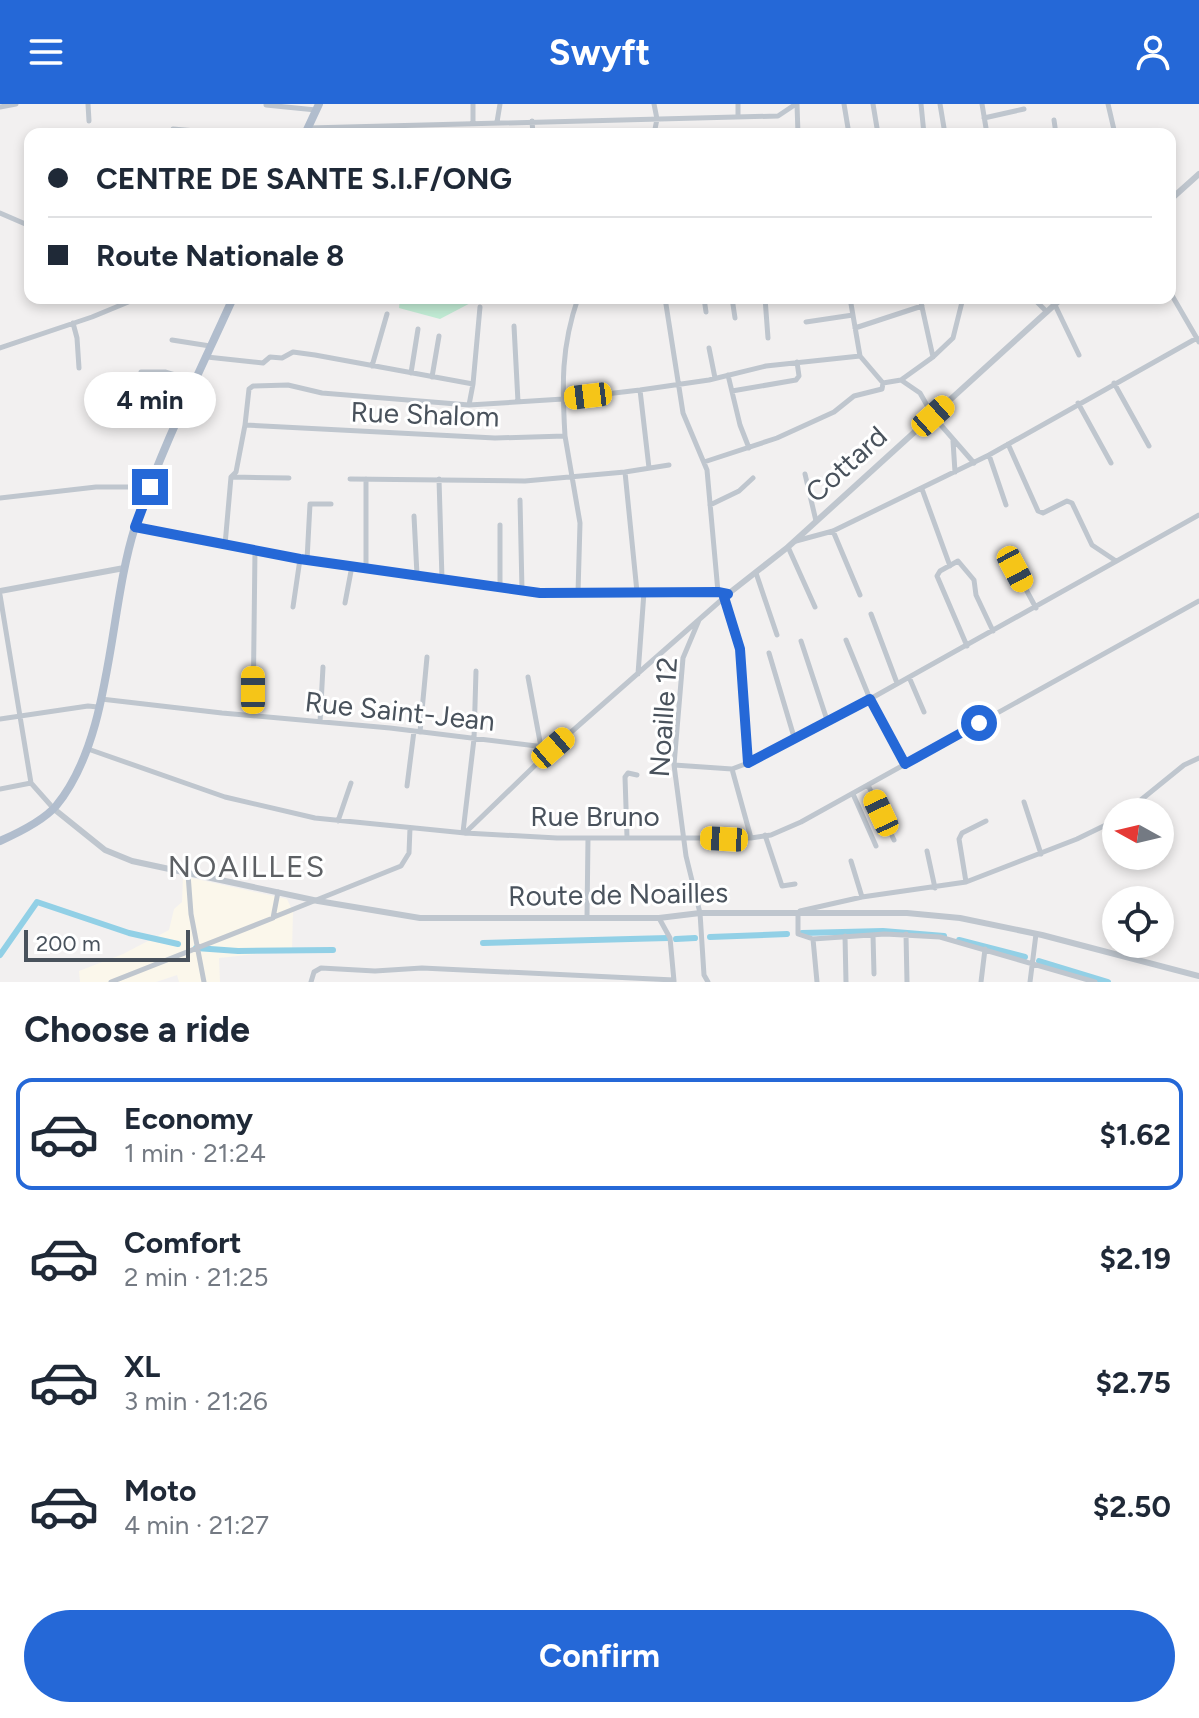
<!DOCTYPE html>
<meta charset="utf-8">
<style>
body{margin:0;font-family:Figtree,sans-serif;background:#f2f2f3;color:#1f2937;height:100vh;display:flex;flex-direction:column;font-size:30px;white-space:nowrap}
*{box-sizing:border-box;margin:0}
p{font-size:26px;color:#747a83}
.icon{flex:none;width:44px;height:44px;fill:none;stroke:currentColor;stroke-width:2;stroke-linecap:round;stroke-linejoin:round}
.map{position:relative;height:878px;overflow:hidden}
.drawer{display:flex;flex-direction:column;background:#fff;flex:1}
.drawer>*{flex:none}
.hud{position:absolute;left:24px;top:24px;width:1152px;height:176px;border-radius:16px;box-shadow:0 4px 12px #0003;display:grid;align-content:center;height:176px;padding:0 24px;background:#fff}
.needle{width:52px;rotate:278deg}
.controls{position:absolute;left:1102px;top:694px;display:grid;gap:16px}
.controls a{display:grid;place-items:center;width:72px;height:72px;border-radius:50%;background:#fff;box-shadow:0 4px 12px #0003;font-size:40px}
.scale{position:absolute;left:24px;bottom:20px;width:166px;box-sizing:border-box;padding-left:8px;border:4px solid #49525c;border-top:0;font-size:22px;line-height:28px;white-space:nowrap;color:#49525c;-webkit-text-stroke:6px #fff;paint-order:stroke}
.end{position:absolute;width:36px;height:36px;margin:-18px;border:10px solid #2568d7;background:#fff;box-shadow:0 0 0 4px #fff}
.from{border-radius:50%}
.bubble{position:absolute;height:56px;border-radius:28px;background:#fff;box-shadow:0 4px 12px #0003;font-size:26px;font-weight:700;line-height:56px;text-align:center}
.car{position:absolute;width:24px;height:48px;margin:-24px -12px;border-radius:10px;box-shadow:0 0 6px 2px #0007;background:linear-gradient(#f5c518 24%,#345 0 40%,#f5c518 0 76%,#345 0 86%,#f5c518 0)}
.hud b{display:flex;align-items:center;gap:28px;height:76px;font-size:30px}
.hud b+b{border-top:2px solid #e0e1e3}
.hud i{width:20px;height:20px;background:#1f2937}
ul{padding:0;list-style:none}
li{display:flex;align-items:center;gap:24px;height:112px;margin:0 16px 12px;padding:0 8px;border:4px solid transparent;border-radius:16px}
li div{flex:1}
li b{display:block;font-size:30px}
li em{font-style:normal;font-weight:700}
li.current{border-color:#2568d7}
li>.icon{width:72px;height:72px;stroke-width:1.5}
h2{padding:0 24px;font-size:36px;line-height:96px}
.primary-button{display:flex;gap:16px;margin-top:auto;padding:16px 24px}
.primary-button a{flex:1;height:92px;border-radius:48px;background:#2568d7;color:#fff;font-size:32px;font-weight:700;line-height:92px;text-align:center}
header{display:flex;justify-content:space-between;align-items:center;height:104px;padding:0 24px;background:#2568d7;color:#fff;font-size:36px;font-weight:700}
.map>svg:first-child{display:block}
</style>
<header><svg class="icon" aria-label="menu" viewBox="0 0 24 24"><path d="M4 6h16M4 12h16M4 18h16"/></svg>Swyft<svg class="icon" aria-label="person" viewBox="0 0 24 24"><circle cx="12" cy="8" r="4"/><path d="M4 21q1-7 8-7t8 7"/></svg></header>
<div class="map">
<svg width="1199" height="878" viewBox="0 0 1199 878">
<rect width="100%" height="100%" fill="#f2f0f0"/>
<path fill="#fbf7eb" d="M183,772L287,795L293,808L292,846L219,854L220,878H179L177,871L156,878H80L79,867L123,850L169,826L174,805L182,798Z"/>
<path fill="#c2ecd5" d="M400,194H480L440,215L399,204Z"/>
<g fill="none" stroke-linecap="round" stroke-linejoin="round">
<path stroke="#92d0e6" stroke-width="6" d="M802,829L883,827L944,832
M710,833L787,830
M676,835L695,834
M959,836L1025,853
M483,839L668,834
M196,844L238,847L333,846
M0,851L37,798L129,829L178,840
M1039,857L1108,878"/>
<path stroke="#bfc6ce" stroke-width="5" d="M88,0L89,17
M654,0L657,15L654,30
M738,0V13
M797,0L798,30
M844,0L849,30
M873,0L878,30
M921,0L924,30
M940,0L945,30
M982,0L987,30
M1108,0L1115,30
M266,1L316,6
M0,3L16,0
M984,14L1024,5
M1054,16L1056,30
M532,17L533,30
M497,18L500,0
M473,19V0
M309,24L778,12L796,0
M173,25L230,30
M0,109L30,122
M1170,188L1199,238
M665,194L683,309L707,366L718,488
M704,194L706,208
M732,194L735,214
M765,194L768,234
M920,194L933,253
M1033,194L1047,208
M1055,201L1079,251
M806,218L853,211
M73,219L77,234L79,264
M514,222L518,298
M855,224L922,202
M172,236L210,242
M0,244L92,213L138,194
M709,244L715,274
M207,253L263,259L270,253L282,254L293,248L315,251L473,280L469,301
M372,262L387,210
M141,268H165L195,277
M411,269L418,225
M728,271L740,321L749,344
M432,273L439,232
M901,276L933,253L953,234L963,194
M883,279L901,276L920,289L933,312L974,359
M1114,279L1149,342
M473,280L480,203
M640,286L649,364
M732,287L796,276L799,272L797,258
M1078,299L1111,359
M245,321L495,334L565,332C562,281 561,243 578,194
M565,332L580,419L578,489
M953,337L955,368
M1008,340L1038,407L1043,409L1067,397L1072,399L1092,441L1116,457
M989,351L1006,401
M704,358L777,334L834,308L854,292L882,285L883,279L860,252
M805,370L816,417
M232,373L289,374
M350,375L525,377L625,368
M366,375V464
M439,375L442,475
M922,385L950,462
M0,394L96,383H150
M520,396L522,486
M710,401L739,387L753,374
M414,412L417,471
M500,421V483
M135,423L300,455L540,489L718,488L728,490
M833,427L860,491
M796,437L833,427L989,351L1197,234
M225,441L231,373L236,368L245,321L249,285L253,282L288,281L322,289L469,301L563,295L640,286L709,276L766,262L860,252L850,194
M788,443L815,503
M307,456L310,400H331
M1015,465L1036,504
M756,469L777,531
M637,488L625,368L669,361
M0,491L31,679
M724,493L740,545L748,659
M345,499L352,462
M293,503L300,455
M871,510L897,579
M699,516L683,554L674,661L686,752L700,809L704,871L708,878
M846,536L870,595L905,660
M801,537L827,616
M967,542L937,472L940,467L958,457L974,476L976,491L993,527
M769,549L794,633
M638,570L644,488
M528,573L541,643
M909,573L924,608
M101,595L222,609L390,624L553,644
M253,611L255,446
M0,615L88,602L98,603
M320,618L323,563
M420,628L427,553
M88,645L225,693L315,714L465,729L557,734H751L771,731L801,718L1199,497
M674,661L732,665L748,659L870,595L1199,411
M732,665L751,734
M31,679L54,705
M868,681L894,736
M407,682L414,627
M0,685L31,679
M853,690L876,742
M1024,698L1041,750
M1126,708L1184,661L1199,654
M338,717L351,679
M463,728L474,635L476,567
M465,729L553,644L727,491
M765,731L782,782L795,780
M627,733L625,673L628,669L637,671
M927,747L935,784
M851,757L862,793
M188,770L191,810L204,878
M966,778L959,735L962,729L986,717
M800,807L862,793L966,778L1077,735L1116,716
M798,809V830L813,835L817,878
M274,813L401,762L409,749L410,724
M587,813L588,734
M659,814L670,834L674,877
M906,830L907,878
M873,831L874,870
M845,832L846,878
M813,835L885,830L940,833L1095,878
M111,878L273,814L278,788
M311,878L314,868L321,864L375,867L422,864L674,876
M981,878L985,845
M1030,878L1036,830"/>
<path stroke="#bfc6ce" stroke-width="6" d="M1170,96L1199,70
M0,487L124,464
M728,490L788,443L1062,194
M54,705L105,746L132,757L318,797L420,814H659L700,809H907L960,814L1042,831L1199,872"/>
<path stroke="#b1bdcd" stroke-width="8" d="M305,30L319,0
M0,737C18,729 43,717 56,702C113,633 108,507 135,423C160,347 200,267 233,194"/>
</g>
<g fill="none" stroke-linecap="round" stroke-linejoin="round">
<path stroke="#2568d7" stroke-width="10" d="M150,383L135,423L300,455L540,489L718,488L728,490L724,493L740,545L748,659L870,595L905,660L979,619"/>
</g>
<g text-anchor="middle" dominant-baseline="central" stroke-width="6" stroke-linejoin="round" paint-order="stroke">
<g font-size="28" fill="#49525c" stroke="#fff">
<text transform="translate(425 310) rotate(2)">Rue Shalom</text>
<text transform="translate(846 360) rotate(-42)">Cottard</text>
<text transform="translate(400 607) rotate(6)">Rue Saint-Jean</text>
<text transform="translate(663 613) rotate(-86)">Noaille 12</text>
<text x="595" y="712">Rue Bruno</text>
<text transform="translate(618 790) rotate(-1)">Route de Noailles</text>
</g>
<g font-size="30" letter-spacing="2" fill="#5d6064" stroke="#fff">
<text x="247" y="762">NOAILLES</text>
</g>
</g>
</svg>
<div class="controls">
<a><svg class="needle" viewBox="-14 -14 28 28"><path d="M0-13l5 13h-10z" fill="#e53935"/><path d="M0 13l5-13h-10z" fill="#747a83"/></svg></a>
<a><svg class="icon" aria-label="locate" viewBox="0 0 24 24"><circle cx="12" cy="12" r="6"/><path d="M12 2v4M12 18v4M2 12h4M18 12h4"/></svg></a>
</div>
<div class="scale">200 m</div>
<i class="end from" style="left:979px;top:619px"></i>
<i class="end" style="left:150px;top:383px"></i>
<div class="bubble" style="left:84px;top:268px;width:132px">4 min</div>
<i class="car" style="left:588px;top:292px;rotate:263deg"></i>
<i class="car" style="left:933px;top:312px;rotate:48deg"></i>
<i class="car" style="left:1015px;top:465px;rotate:152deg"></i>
<i class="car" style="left:253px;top:586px;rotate:0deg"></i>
<i class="car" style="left:553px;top:644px;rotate:49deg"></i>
<i class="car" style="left:881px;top:709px;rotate:335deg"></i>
<i class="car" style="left:724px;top:735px;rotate:273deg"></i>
<div class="hud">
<b><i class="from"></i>CENTRE DE SANTE S.I.F/ONG</b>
<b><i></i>Route Nationale 8</b>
</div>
</div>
<section class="drawer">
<h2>Choose a ride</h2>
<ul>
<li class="current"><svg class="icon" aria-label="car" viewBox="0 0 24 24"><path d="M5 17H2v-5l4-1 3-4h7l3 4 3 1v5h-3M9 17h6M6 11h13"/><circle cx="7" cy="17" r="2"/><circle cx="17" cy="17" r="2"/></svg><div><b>Economy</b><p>1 min · 21:24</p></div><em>$1.62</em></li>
<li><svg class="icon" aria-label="car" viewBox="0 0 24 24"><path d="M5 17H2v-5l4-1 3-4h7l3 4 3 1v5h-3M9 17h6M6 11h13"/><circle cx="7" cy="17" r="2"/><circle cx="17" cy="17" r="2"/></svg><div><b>Comfort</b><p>2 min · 21:25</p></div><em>$2.19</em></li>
<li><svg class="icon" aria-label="car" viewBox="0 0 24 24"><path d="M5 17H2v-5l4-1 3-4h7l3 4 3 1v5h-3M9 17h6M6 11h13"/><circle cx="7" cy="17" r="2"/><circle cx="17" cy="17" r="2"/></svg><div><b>XL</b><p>3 min · 21:26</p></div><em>$2.75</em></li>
<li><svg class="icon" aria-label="car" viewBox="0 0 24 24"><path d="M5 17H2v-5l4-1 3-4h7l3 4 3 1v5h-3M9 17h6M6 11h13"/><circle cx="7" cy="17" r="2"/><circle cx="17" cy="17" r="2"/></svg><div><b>Moto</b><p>4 min · 21:27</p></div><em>$2.50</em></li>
</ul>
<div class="primary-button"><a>Confirm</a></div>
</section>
